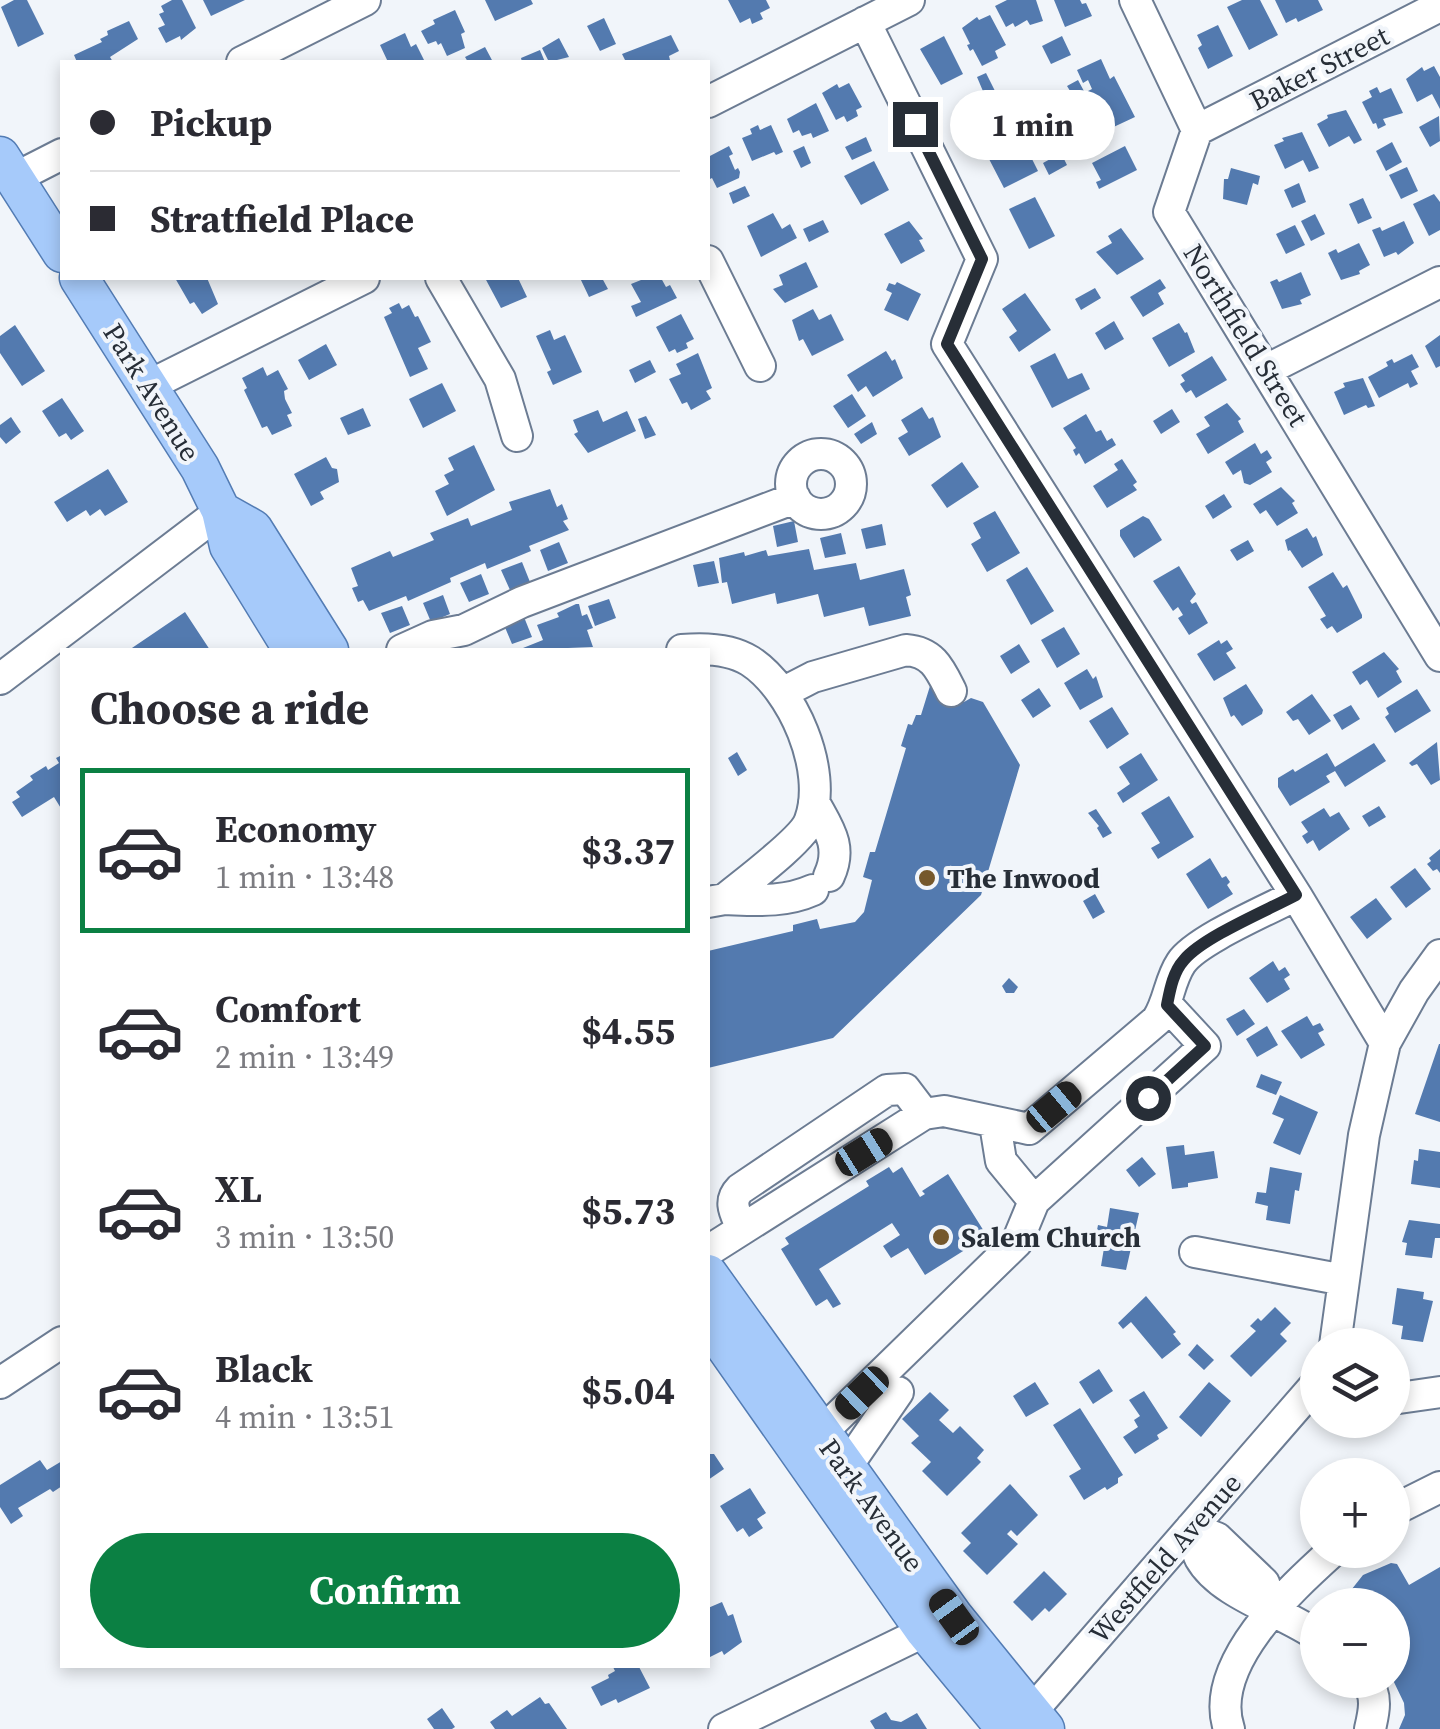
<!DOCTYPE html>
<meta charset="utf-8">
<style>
body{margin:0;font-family:"Source Serif 4",serif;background:#f2f2f3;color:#2b2b33;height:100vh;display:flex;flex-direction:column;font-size:38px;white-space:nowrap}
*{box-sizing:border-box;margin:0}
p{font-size:32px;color:#7c7c81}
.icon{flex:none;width:55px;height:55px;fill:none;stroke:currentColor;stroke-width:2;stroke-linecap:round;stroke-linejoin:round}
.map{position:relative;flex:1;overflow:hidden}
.panel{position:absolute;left:60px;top:648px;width:650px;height:1020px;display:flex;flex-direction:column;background:#fff;border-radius:0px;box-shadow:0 5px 15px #0003}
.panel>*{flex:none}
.hud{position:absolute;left:60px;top:60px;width:650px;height:220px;border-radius:0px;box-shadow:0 5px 15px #0003;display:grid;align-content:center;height:220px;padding:0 30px;background:#fff}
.controls{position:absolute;left:1300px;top:1328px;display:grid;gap:20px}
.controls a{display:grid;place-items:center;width:110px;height:110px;border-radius:50%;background:#fff;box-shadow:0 5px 15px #0003;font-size:50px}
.end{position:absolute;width:45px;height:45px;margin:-22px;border:12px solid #272e37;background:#fff;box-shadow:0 0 0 5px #fff}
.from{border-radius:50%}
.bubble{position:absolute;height:70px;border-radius:35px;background:#fff;box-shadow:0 5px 15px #0003;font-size:32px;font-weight:700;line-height:70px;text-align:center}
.car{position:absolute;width:30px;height:60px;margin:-30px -15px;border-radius:12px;box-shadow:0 0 8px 2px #0007;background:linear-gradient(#222 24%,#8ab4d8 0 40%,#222 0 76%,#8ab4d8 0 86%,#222 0)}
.hud b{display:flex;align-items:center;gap:35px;height:95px;font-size:38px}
.hud b+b{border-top:2px solid #e1e1e2}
.hud i{width:25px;height:25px;background:#2b2b33}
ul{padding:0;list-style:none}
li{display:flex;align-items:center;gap:30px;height:165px;margin:0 20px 15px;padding:0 10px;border:5px solid transparent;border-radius:0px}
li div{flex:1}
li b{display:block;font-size:38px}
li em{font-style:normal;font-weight:700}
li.current{border-color:#0b8043}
li>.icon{width:90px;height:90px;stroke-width:1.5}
h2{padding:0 30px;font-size:45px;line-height:120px}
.cta{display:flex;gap:20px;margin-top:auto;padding:20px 30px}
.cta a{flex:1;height:115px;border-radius:60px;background:#0b8043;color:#fff;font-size:40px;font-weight:700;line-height:115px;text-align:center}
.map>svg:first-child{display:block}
</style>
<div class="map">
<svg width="1440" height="1729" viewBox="0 0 1440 1729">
<rect width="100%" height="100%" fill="#f1f5fa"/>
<path fill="#537aaf" d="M14,0H27L44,34L18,47L1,7Z
M172,0H182L196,28L181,40L180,36L166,43L158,28L165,25L159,14L164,12L161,6Z
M203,0H245L211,16Z
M485,0H531L533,4L495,21Z
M728,0H766L770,8L760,13L763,19L752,24L750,18L740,23Z
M1007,0H1036L1043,21L1030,25L1027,20L1015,27L1013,23L1006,27L995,6Z
M1054,0H1080L1082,4L1086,3L1092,16L1065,27Z
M1242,0H1260L1278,35L1249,50L1227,7Z
M1275,0H1318L1323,10L1298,22L1296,18L1286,23Z
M455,10L465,32L461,34L465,48L447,56L441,43L438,45L436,41L428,44L421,31L435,24L433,20Z
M990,15L1006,45L995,51L998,58L982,66L973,49L970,51L967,45L970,44L962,28L977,17L979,20Z
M604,18L616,44L600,51L587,26Z
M129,21L138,39L110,57L113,62H77L74,55L102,42L100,39L108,35L107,31Z
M1218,25L1233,56L1208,69L1198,48L1202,45L1197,35Z
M405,33L411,47L416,44L425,62H388L380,45Z
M671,35L679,51L669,56L670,60L626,62L622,54Z
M944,36L963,74L941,85L920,49Z
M1062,36L1071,55L1051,64L1042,46Z
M559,38L569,57L549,62L542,48Z
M485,47L493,62H468L465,57Z
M540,50L545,62H522L521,58Z
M1101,59L1110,79L1114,76L1135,117L1105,131L1086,92L1092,89L1088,80L1083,83L1077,70Z
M1434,66L1440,77V109L1432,94L1417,102L1406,79L1422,67L1424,71Z
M986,73L995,91L985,96L977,77Z
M1078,80L1085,93L1075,99L1067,86Z
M849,83L862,107L856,110L858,116L847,122L844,116L836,120L822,93L837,84L839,88Z
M1377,87L1380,93L1391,88L1403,113L1383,119L1386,125L1378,129L1376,123L1373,124L1362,102L1372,97L1369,91Z
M992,102L997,110L1008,104L1014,106L1019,117L1006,131L982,143L970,126L973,124L968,113Z
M1038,102L1048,120L1030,130L1020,111Z
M816,103L829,131L813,138L811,133L802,136L799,130L793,133L787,119Z
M1346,110L1362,140L1354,144L1349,136L1329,147L1317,124L1328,118L1327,115Z
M1439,116L1440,141L1430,147L1419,127Z
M758,125L760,130L771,125L783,152L776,155L774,152L752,161L742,138L752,134L750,129Z
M1302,132L1319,168L1309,172L1303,160L1285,169L1274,145L1284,141L1282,138Z
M866,137L872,151L852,160L845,147Z
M1392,142L1402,162L1386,171L1376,151Z
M729,146L733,154L729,156L735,170L738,168L740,172L739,178L717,188L712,178L708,180V157Z
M804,146L811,163L801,168L793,151Z
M1014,146L1019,155H1030L1038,171L1004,188L989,159Z
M1125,146L1137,170L1099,189L1096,182L1101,180L1092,163Z
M1061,153L1067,165L1049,175L1043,163Z
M874,161L889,190L861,205L844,176Z
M1407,167L1418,191L1401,199L1389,175Z
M1231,168L1260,176L1258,185L1253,183L1247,205L1223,199L1224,179H1228Z
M1299,183L1306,202L1292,208L1284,190Z
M745,186L750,196L733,204L729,193Z
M1434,194L1440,202V230L1429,236L1413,204Z
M1035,197L1055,236L1029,249L1009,209Z
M1363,198L1372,218L1358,224L1349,204Z
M773,213L782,229L790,224L797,238L761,257L747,226Z
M1315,214L1325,234L1311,241L1301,221Z
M823,220L829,232L809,242L803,229Z
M909,221L923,239L919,240L925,251L901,264L884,234Z
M1404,221L1414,243L1398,255L1396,252L1384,257L1372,230L1380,227L1382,231Z
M1295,225L1305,245L1286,254L1276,234Z
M1121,228L1144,259L1117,275L1096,252L1112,243L1108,236Z
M1359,243L1370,265L1359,271L1360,274L1341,280L1328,253L1336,249L1338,253Z
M806,262L818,287L785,303L773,289L783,285L779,275Z
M1301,272L1311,295L1300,300L1302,304L1282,309L1270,282L1277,279L1279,282Z
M175,278H207L218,304L202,314L194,302L190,304Z
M485,278H518L527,297L501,308Z
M580,278H602L608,289L589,297Z
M646,278H661L666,287L670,285L677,298L636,317L631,306L641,302L631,284Z
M1160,279L1166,288L1158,293L1164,304L1143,317L1130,297Z
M897,282L921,294L908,321L884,310L892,293L886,290L889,283L895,285Z
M1095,288L1101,298L1081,310L1075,299Z
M1025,293L1051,330L1019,352L1009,337L1017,331L1002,309Z
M399,303L402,309L409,305L415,317L418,316L431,342L418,348L428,369L410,377L384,317L392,313L389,308Z
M813,309L819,320L831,314L844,340L812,356L803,339L799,341L792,320Z
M681,314L694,339L686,343L688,348L677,353L675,349L669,352L656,327Z
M1114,321L1124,339L1105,350L1095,333Z
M1179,323L1185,333L1187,332L1195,352L1169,367L1152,338Z
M15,325L45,371L22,386L0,353V336Z
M550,330L554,340L565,335L582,372L553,385L547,372L551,370L536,336Z
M1440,335V366L1436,368L1425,346Z
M326,344L337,365L309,380L298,360Z
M886,351L892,361L895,359L903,378L873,397L866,386L858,392L847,375Z
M698,353L712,388L706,391L711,399L691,410L687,402L682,404L669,379L681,374L676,364Z
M1055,353L1068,379L1082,373L1090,389L1052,408L1030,366Z
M1412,354L1419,367L1411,371L1418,384L1410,388L1408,383L1379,398L1368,377L1388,366L1386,362L1392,359L1394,363Z
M1212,356L1227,380L1196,398L1191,390L1186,393L1180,384L1185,381L1181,375Z
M650,360L656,372L635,383L629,370Z
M263,367L267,376L278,370L288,389L284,391L285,399L292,413L287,415L292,426L272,435L267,426L262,428L244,390L247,388L242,378Z
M1363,378L1375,406L1368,408L1366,405L1344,415L1334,392L1345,387L1343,383Z
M442,383L456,411L423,428L409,399Z
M852,394L866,416L848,428L833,406Z
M62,398L84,431L71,440L66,433L59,437L42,411Z
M1227,403L1241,419L1238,421L1244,432L1208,454L1196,434L1210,426L1204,417Z
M922,407L929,419L933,417L941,437L909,456L898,438L908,432L901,420Z
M363,408L371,426L348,435L340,418Z
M1172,409L1180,422L1161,434L1153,421Z
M598,410L603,422L627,411L636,431L588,453L574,434L578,432L573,420Z
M1086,414L1096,432L1101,430L1107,441L1112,438L1116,445L1085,464L1079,453L1076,456L1073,450L1076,448L1063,428Z
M646,416L656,435L645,439L638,419Z
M11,417L21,432L6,444L0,437V425Z
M872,422L877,434L861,444L854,434Z
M1255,443L1261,454L1267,450L1272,458L1266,462L1272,472L1250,485L1244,483L1241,470L1233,475L1225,462Z
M474,445L495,490L447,516L435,491L449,484L444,475L454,470L448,458Z
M326,457L332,468L337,469L339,482L320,492L324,499L311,506L294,474Z
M1122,459L1137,482L1133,485L1137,490L1107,508L1093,486L1118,470L1114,464Z
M962,462L979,487L947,508L931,485Z
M108,469L128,502L105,516L100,509L90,516L86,510L67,522L54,502Z
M1281,487L1295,501L1292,503L1298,513L1277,526L1266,510L1260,514L1253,504Z
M550,489L557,507L562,504L568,519L563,521L569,530L529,546L531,551L487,569L485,563L450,578L451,582L408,601L406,596L369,611L363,600L358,602L352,588L358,586L351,568L390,551L393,557L434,540L430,533L468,518L471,526L512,510L509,502Z
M1224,494L1232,507L1213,519L1205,506Z
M995,511L1020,553L987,572L971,544L981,538L973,523Z
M1143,516L1149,519L1162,540L1134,558L1120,536V530Z
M794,521L798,542L777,547L773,526Z
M882,524L886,545L866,549L861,529Z
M1307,528L1313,538L1316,536L1323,555L1302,568L1290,550L1288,551L1285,540Z
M841,533L846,554L825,558L820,538Z
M1248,540L1254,551L1237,561L1230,550Z
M559,542L568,563L548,571L540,550Z
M809,549L814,570L856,563L860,580L904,569L911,595L906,597L911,616L869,626L864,607L824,617L818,594L777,604L775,593L732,604L727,582L722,583L719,558L744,552L745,556L766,550L768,556Z
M714,561L719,583L698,587L693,565Z
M522,562L530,582L510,590L501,570Z
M1179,566L1196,594L1190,601L1192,604L1196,602L1208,623L1189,635L1178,618L1183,615L1178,607L1173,611L1153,581Z
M1027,567L1054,611L1031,625L1006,580Z
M1333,572L1343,588L1347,585L1362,615V618L1337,633L1332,626L1327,629L1320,619L1326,616L1308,587Z
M481,574L489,594L469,602L460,583Z
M443,595L450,614L431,622L423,603Z
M609,599L616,618L595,626L588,606Z
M576,604H579L582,616L587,614L593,628L587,630L593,647L518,650L543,640L537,625L559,617L557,613Z
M402,606L410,625L390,633L381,613Z
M185,612L210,650H129Z
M524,617L532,637L512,644L504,625Z
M1064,627L1080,654L1057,668L1041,640Z
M1219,640L1221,644L1227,640L1233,649L1226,653L1236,668L1214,681L1197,654Z
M1019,644L1030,662L1011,674L1000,656Z
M1384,652L1399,669L1396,671L1402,682L1378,698L1367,680L1360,685L1352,672Z
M1087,669L1093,679L1096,676L1103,697L1080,710L1064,683Z
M1246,684L1263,710L1262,714L1242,726L1234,715L1231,717L1223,698Z
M930,686L957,694L955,699L964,702L971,698L983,702L1020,765L981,895L833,1038L708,1068V951L793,931V925L817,919L820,929L855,922L864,912L872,880L863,877L870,852H875L906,748L901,746L908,724L912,725L916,715H921Z
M1039,688L1051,706L1033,718L1021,700Z
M1417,689L1431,711L1395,733L1385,717L1389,714L1386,708Z
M1312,694L1331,721L1309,735L1298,719L1293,721L1286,712Z
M1351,705L1360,719L1342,730L1333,715Z
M1112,707L1129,734L1107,749L1089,721Z
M1437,742L1440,780L1431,785L1417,764L1412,766L1409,763Z
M1374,743L1386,761L1345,787L1335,771L1326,776L1330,782L1290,806L1278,787V778L1293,769L1295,772L1327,753L1335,767Z
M737,752L747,770L738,776L728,758Z
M1141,753L1158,780L1123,803L1117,793L1130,784L1119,767Z
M62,755V810L54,797L22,817L12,802L20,797L16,792L33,780L30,776L46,766L48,770L59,763L56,758Z
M1169,796L1194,837L1158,859L1151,848L1160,843L1141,813Z
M1379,806L1386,817L1369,827L1362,816Z
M1324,808L1330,817L1339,812L1350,829L1319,851L1313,840L1307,844L1302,836L1308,832L1301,822Z
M1096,809L1112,833L1103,838L1097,828L1099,826L1088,813Z
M1440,849V873L1437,869L1433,871L1427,864L1431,861L1429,858Z
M1210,858L1222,878L1226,876L1230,882L1227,885L1233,894L1208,909L1186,874Z
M1415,868L1431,889L1406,908L1390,887Z
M1095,894L1105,912L1093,919L1083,901Z
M1376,898L1392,919L1367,939L1350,917Z
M1273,961L1279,971L1285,967L1290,975L1284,979L1290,989L1267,1003L1249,978Z
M1009,978L1018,987L1014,993H1006L1002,986Z
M1244,1009L1255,1024L1237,1036L1226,1019Z
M1307,1016L1313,1026L1320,1023L1324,1030L1318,1033L1325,1045L1301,1059L1281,1031Z
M1267,1026L1278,1045L1257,1057L1246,1039Z
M1439,1044H1440V1122L1415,1114Z
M1261,1074L1282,1082L1276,1095L1256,1087Z
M1280,1095L1318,1112L1300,1155L1273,1143L1284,1119L1272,1114Z
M1184,1145L1185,1155L1214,1151L1218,1178L1188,1183V1187L1172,1189L1166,1147Z
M1419,1149L1440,1152V1188L1411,1184L1414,1160L1418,1161Z
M1142,1157L1156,1174L1139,1187L1126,1170Z
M889,1167L893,1173L902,1167L920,1197L925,1194L922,1191L948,1174L987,1236L925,1275L908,1248L891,1258L883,1246L900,1235L892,1223L819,1269L841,1304L833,1308L827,1299L816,1306L781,1249L789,1244L785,1238L869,1186L866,1181Z
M1270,1167L1302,1173L1299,1191L1295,1190L1290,1224L1266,1220L1268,1206L1255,1203L1257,1192L1266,1193Z
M1110,1208L1139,1213L1126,1270L1101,1266L1105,1242L1095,1240L1098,1225L1107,1227Z
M1409,1220L1440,1224V1238H1435L1432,1258L1405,1255L1407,1243L1402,1242Z
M1397,1288L1424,1292L1423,1299L1433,1301L1423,1342L1401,1339L1403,1326L1392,1324Z
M1146,1296L1176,1332L1173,1334L1181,1344L1162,1359L1131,1322L1123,1329L1118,1323Z
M1275,1307L1291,1323L1280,1334L1287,1341L1251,1377L1230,1356L1256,1331L1250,1326L1258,1318L1261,1321Z
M1197,1344L1214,1360L1204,1370L1188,1355Z
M1099,1369L1113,1391L1093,1404L1079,1382Z
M1035,1382L1049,1404L1026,1417L1013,1396Z
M1209,1382L1231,1401L1201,1437L1179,1417Z
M1144,1391L1168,1428L1157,1435L1159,1439L1135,1454L1123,1437L1138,1427L1134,1420L1140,1416L1129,1400Z
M930,1392L949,1410L939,1420L953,1433L960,1426L984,1450L977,1458L981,1462L947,1496L922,1471L931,1462L911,1443L919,1436L902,1419Z
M1080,1408L1123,1475L1118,1478V1483L1107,1490L1105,1487L1084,1500L1069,1476L1081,1469L1053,1425Z
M708,1454H714L724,1469L708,1480Z
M40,1460L47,1470L62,1461V1486L53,1492L50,1489L18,1508L23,1516L11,1524L0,1507V1485Z
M1010,1484L1038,1515L1017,1536L1011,1530L1007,1534L1018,1544L987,1575L963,1551L971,1543L961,1533Z
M750,1488L766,1513L757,1519L763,1528L749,1537L743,1528L737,1532L720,1506Z
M1391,1563L1397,1564L1409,1585L1440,1567V1729H1399L1405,1715L1404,1703L1392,1678V1605H1355L1348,1594L1363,1575Z
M1044,1571L1067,1594L1049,1612L1045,1608L1032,1621L1013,1602Z
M722,1602L728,1616L733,1614L742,1642L724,1655L722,1651L708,1658V1608Z
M612,1665H638L650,1688L618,1703L616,1699L601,1706L591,1687L609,1678L608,1675L615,1671Z
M540,1697L545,1704L549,1703L567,1729H495L490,1722L507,1710L512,1716Z
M442,1708L455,1727L452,1729H434L427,1719Z
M886,1712L891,1720L901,1722L917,1713L927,1729H875L870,1721Z"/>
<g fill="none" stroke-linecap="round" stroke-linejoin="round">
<defs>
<path id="minor" d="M1135,0L1197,130L1169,212L1440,656
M865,22L982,259L947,344L1296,895L1385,1043
M242,62L365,0
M708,102L909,0
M1197,130L1440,6
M13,179L62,154
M708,261L760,366
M441,278L500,379L517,436
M1268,369L1440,282
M150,385L364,278
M791 484a30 30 0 1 1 60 0a30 30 0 1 1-60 0Z
M402,650L433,636L464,630L522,602L795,498
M682,650C704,648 731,649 750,661C793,689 828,770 810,820C804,839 743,884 725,899L708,902
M0,679L221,511
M782,693L813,677L906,650C933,652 940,669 951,691
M814,802C828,828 843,846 829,876
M725,899C755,900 784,903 813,890
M995,1124L1001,1161L1034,1201L1205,1046L1167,1005
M742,1229C736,1214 727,1202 740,1189L887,1090L905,1089L924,1114
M708,1251L924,1114L944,1111L1029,1129L1157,1020C1169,1002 1169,981 1181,963C1196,940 1270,909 1296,895
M1195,1252L1344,1280
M1335,1345L1364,1135L1385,1043L1414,991L1440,955
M0,1383L62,1342
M1392,1399L1440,1392
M820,1434L1017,1242L1034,1201
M845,1469L898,1392
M1392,1511L1440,1487
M1191,1528C1194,1537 1196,1550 1200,1558C1221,1595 1283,1611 1318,1636
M1191,1528L1217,1538L1264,1583L1272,1608
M1366,1680C1378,1695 1374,1712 1370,1729
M1015,1724L1033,1710L1318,1382
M724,1729L942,1623
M1229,1729C1207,1664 1292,1588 1334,1550"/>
<path id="major" d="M0,156L62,253
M79,278L200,468L221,511L229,546L293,650
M221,511L253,529L329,650
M708,1274L954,1617L1045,1729
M708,1322L925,1631L1006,1729"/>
</defs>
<use href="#minor" stroke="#6c7c93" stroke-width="34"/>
<use href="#major" stroke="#537cb4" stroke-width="41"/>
<use href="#minor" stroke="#fff" stroke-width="30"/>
<use href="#major" stroke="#a6cafa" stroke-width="38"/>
</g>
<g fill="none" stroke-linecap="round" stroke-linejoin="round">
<path stroke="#272e37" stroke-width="12" d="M915,124L982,259L947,344L1296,895C1268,910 1203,937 1184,960C1173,972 1170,990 1167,1005L1205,1046L1148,1098"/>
</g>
<g fill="#75582c" stroke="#f1f5fa" stroke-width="4">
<circle cx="927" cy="878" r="10"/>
<circle cx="941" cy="1237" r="10"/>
</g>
<g text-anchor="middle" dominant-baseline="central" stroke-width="8" stroke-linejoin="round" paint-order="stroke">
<g font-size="28" fill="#272e37" stroke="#f1f5fa">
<text transform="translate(1319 68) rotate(-27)">Baker Street</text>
<text transform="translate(1246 335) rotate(58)">Northfield Street</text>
<text transform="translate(152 392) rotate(58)">Park Avenue</text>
<text transform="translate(872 1505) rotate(54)">Park Avenue</text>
<text transform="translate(1165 1558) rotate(-49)">Westfield Avenue</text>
</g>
<g font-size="28" font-weight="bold" fill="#272e37" stroke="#f1f5fa" text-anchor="start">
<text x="947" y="878">The Inwood</text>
<text x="961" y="1237">Salem Church</text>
</g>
</g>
</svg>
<div class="controls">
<a><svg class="icon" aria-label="layers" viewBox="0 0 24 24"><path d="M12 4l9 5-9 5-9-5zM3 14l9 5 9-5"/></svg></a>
<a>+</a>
<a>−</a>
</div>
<i class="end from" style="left:1148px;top:1098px"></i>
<i class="end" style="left:915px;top:124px"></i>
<div class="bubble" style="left:950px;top:90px;width:165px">1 min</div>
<i class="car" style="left:1054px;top:1107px;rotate:50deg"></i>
<i class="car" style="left:864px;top:1152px;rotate:58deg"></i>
<i class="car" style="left:862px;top:1393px;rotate:226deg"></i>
<i class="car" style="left:954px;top:1617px;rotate:324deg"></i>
<div class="hud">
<b><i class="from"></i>Pickup</b>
<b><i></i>Stratfield Place</b>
</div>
<section class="panel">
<h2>Choose a ride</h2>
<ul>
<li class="current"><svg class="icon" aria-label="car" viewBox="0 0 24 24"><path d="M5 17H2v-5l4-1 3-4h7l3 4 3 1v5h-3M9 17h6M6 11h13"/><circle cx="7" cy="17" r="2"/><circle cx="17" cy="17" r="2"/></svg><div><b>Economy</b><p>1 min · 13:48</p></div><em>$3.37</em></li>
<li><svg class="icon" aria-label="car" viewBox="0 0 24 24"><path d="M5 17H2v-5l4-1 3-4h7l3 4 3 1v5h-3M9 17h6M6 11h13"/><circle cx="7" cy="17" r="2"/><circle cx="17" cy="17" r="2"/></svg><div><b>Comfort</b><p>2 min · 13:49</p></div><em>$4.55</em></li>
<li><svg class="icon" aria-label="car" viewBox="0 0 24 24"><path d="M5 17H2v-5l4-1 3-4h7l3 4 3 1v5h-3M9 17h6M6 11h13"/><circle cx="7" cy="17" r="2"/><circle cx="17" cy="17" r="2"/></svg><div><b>XL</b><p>3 min · 13:50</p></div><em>$5.73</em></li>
<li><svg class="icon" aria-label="car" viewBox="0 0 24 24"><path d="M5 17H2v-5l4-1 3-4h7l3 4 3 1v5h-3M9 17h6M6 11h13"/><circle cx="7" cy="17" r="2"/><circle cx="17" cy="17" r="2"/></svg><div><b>Black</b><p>4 min · 13:51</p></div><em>$5.04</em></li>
</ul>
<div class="cta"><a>Confirm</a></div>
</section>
</div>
